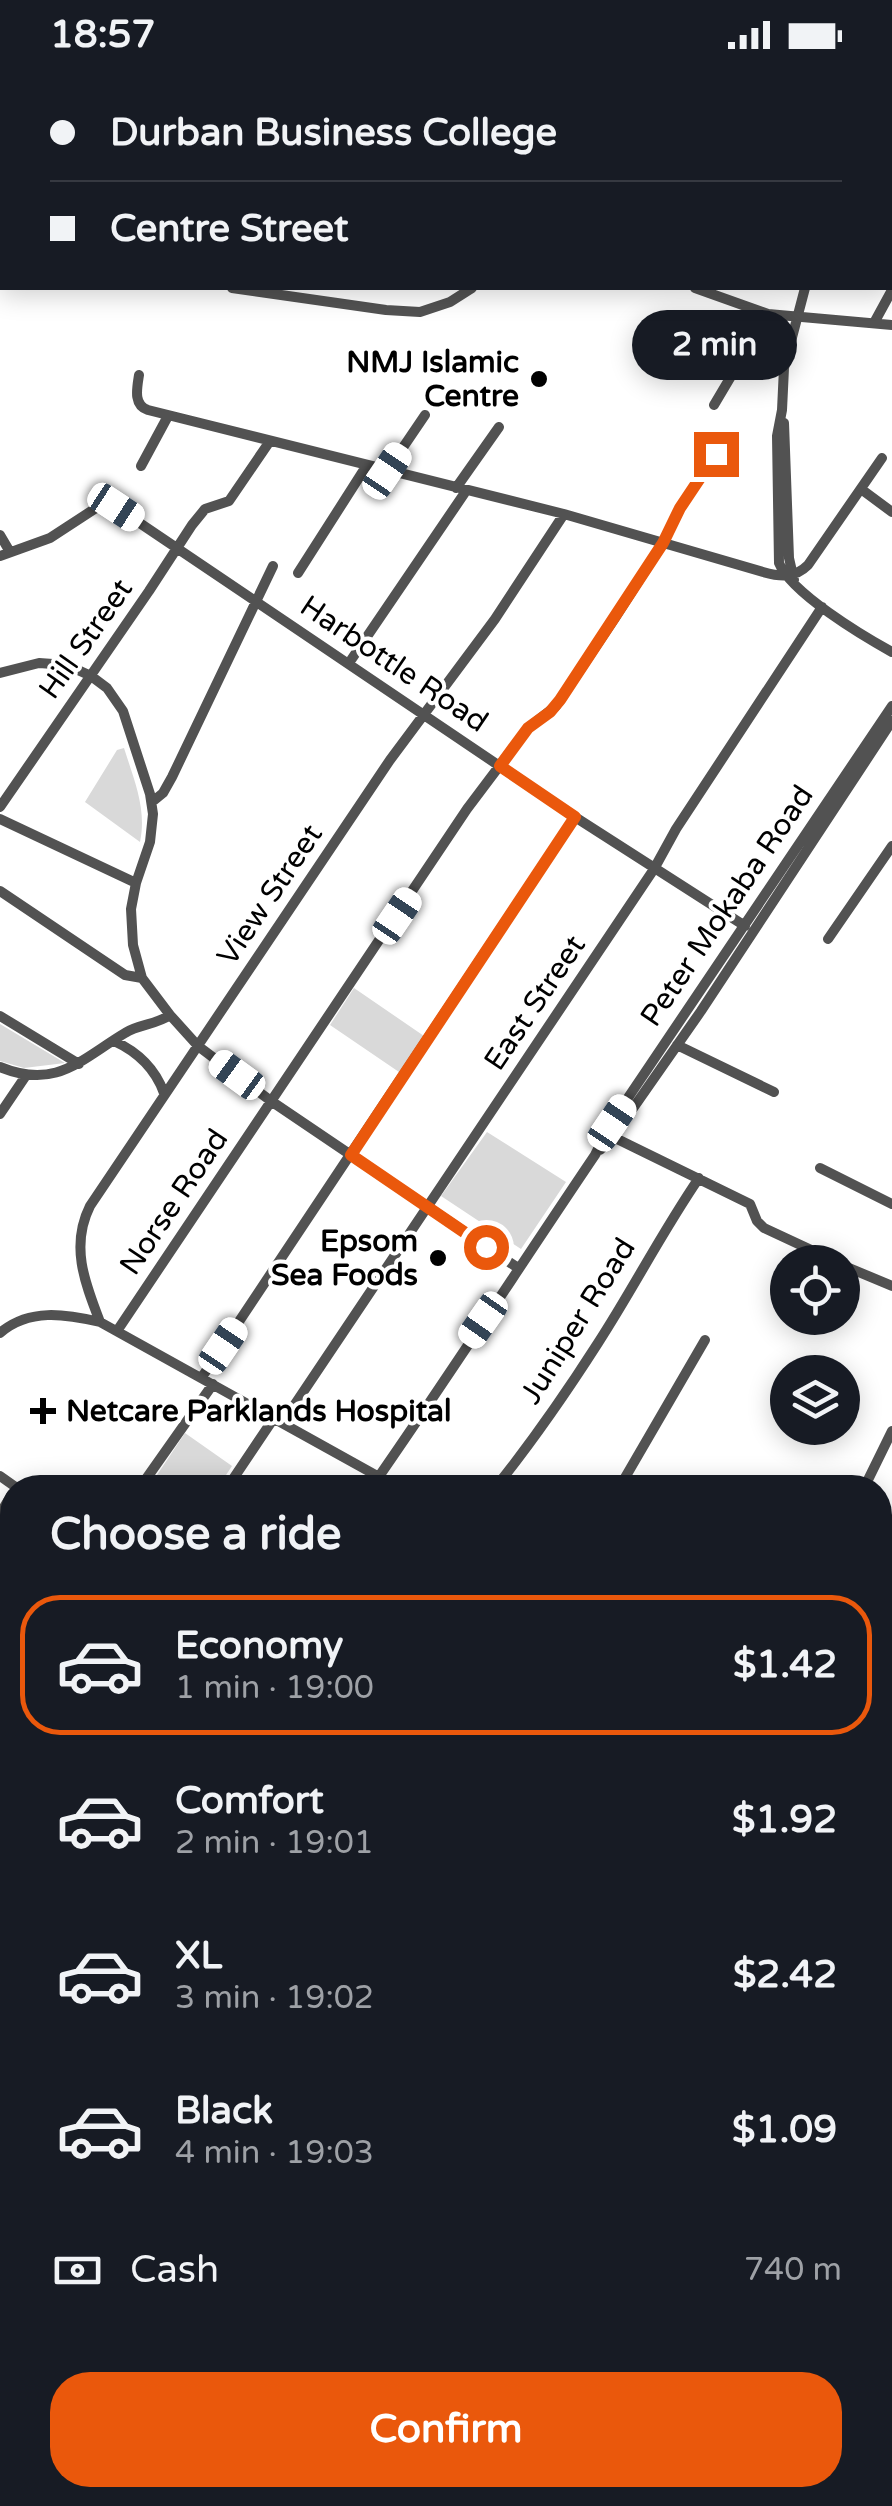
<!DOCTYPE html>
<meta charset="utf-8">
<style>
body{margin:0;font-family:"Varela Round",sans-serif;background:#20242c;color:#f1f3f6;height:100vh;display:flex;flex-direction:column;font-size:38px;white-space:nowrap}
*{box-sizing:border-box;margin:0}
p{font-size:32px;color:#9ea1a6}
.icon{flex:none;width:55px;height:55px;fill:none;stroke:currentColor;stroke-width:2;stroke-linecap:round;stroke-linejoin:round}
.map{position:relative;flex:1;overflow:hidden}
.panel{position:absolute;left:0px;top:1405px;width:892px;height:1032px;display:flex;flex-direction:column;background:#171b24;border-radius:40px 40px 0 0;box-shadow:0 5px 25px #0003}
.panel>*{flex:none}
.top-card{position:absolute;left:0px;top:0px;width:892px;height:220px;box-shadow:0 5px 25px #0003;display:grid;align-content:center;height:220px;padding:0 50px;background:#171b24}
.buttons{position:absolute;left:770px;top:1175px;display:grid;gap:20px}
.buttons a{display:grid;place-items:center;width:90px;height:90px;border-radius:50%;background:#171b24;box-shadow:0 5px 25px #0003;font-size:50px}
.end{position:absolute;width:45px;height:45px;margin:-22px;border:12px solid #ea580c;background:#fff;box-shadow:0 0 0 5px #fff}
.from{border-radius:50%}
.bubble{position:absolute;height:70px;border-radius:35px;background:#171b24;box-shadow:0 5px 25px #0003;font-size:32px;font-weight:700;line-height:70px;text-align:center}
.car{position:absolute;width:30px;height:60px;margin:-30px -15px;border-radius:12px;box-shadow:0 0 8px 2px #0007;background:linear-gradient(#fff 24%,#345 0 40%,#fff 0 76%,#345 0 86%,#fff 0)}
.top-card b{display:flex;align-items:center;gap:35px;height:95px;font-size:38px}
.top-card b+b{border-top:2px solid #363941}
.top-card i{width:25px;height:25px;background:#f1f3f6}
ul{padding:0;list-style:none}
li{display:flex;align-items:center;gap:30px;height:140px;margin:0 20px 15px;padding:0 30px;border:5px solid transparent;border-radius:40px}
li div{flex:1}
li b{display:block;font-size:38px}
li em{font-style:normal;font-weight:700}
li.active{border-color:#ea580c}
li>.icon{width:90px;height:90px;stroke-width:1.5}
h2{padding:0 50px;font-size:45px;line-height:120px}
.pay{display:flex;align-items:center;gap:25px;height:110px;padding:0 50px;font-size:38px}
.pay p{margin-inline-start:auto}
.action{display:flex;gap:20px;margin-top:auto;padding:20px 50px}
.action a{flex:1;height:115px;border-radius:40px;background:#ea580c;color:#fff;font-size:40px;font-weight:700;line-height:115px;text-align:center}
.status{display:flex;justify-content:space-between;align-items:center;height:70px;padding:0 50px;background:#171b24;direction:ltr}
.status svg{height:28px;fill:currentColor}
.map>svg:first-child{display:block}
</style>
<div class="status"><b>18:57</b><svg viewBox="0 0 49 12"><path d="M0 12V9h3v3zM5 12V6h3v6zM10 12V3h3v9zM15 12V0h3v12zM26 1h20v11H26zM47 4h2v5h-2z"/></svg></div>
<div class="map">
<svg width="892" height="2436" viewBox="0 0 892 2436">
<rect width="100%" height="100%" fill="#fff"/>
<path fill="#d9d9d9" d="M124,678C134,710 147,739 140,772L85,732L117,680Z
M354,918L424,966L399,1002L330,955Z
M0,954L65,993L24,998L0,991Z
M487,1062L566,1112L521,1179L441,1126Z
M185,1363L232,1396L218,1417H169L155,1408Z"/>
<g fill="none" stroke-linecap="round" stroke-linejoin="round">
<defs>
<path id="major" d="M0,1838L12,1846
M0,1999L12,2000
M0,2225L12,2203
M0,2302L12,2314
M236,2425L258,2436
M374,2425L380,2436"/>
</defs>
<use href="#major" stroke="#dbdbdb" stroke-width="16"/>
<path stroke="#525252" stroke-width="10" d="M188,2V0
M229,2L230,0
M266,2L267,0
M643,2L648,0
M856,2L857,0
M0,143L2,144
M232,218L386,240L420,242L450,232L472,218
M695,218L768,244L892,255
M805,218L784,298L782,340L777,366L779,493C791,523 863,566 892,582
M874,253L892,220
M139,305C137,318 133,335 148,340L564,444L763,502C781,507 795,508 808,495L882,388
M714,335L768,244
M784,353L789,488L794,510
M141,396L168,346
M387,401L425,345
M456,418L499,357
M861,419L892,442
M0,465L10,482
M0,486L50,468L99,436L111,435L116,437L575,747L745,856
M298,503L367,395
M349,593L466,421
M0,603L39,593L67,595L91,606L107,618L123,641L150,724L153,744L150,772L136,813L131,839L133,875L142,908L170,945L198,976L271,1031L518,1198
M152,732L163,723L172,707L273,496
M0,737L149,521L192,455L205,439L229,431L270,371
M0,749L136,813
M0,821L125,905L142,908
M828,869L892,776
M0,946L79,994
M114,971C138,982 155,998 164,1023
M677,975L774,1022
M0,997C56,1020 80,990 125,963C139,954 156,955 170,945
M0,1044L25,1007
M611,1066L750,1134L757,1151L764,1158L837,1192
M600,1080L613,1067L701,941L892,651
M820,1098L892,1134
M842,1195L892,1216
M100,1252C85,1213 70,1176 90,1136L390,690L495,549L564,444
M117,1261L467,739L528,658L556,636L615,548L663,473L680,438L716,385
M0,1263C29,1238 65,1244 100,1252L399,1418
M202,1307L575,747
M283,1352L654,799L676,759L822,537
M0,1406L17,1418
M158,1418L146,1409L213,1314
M227,1418L274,1348
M371,1418C447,1309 520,1196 595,1085L611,1053L892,636
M495,1418C532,1372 566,1323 598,1273C633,1219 662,1162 699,1108
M619,1418L705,1270
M864,1418L892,1361
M0,1444L12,1424
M880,1639L892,1652
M0,1779L12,1747
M880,1847L892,1852
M0,1946L12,1924
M880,1968L892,1955
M880,2010L892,2016
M880,2220L892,2226
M0,2418L12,2392
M512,2425L524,2431L527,2436
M872,2425L892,2435
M174,2436L180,2425
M724,2436L730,2425"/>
<use href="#major" stroke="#000" stroke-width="12"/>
</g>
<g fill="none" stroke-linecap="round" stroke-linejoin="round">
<path stroke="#ea580c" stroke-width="12" d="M486,1177L351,1085L575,747L500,696L528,658L550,642L560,630L663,473L680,438L716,384"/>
</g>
<g fill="#000" stroke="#fff" stroke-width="4">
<circle cx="539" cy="309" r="10"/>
<circle cx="438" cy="1188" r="10"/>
<path d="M38 1326h10v10h10v10h-10v10h-10v-10h-10v-10h10z"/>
</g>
<g text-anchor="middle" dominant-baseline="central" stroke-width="8" stroke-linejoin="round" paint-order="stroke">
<g font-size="30" font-weight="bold" fill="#000" stroke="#fff" text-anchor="end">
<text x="519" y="292">NMJ Islamic<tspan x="519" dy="34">Centre</tspan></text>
<text x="418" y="1171">Epsom<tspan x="418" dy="34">Sea Foods</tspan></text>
<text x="66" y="1341" text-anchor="start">Netcare Parklands Hospital</text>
</g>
<g font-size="30" fill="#000" stroke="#fff">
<text transform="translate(86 569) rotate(-55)">Hill Street</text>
<text transform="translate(394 594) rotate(34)">Harbottle Road</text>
<text transform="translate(270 825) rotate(-56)">View Street</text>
<text transform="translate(727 836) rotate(-56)">Peter Mokaba Road</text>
<text transform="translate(535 933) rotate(-56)">East Street</text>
<text transform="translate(174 1132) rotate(-56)">Norse Road</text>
<text transform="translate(578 1251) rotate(-58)">Juniper Road</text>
</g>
</g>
</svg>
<div class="buttons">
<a><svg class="icon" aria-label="locate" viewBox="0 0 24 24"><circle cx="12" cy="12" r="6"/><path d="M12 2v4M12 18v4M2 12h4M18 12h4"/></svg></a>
<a><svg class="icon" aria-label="layers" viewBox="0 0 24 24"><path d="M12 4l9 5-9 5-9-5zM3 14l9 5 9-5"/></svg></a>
</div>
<i class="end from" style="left:486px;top:1177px"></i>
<i class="end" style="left:716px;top:384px"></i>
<div class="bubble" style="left:632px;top:240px;width:165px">2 min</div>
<i class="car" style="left:387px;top:401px;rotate:34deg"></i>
<i class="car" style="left:116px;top:437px;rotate:123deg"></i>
<i class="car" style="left:397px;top:846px;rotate:34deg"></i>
<i class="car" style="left:237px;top:1005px;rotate:306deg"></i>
<i class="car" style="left:612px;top:1053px;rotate:34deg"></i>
<i class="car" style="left:483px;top:1250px;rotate:215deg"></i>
<i class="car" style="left:223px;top:1276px;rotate:34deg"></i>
<div class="top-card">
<b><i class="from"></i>Durban Business College</b>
<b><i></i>Centre Street</b>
</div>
<section class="panel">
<h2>Choose a ride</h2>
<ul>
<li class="active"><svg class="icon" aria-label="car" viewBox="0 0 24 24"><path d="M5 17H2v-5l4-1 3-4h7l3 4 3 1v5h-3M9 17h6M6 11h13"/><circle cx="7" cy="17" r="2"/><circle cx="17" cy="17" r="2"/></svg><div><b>Economy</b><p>1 min · 19:00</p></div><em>$1.42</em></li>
<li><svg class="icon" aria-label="car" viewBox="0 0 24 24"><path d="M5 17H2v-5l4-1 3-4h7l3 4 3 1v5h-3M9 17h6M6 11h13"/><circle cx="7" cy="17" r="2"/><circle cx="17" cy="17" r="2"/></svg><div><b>Comfort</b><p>2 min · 19:01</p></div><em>$1.92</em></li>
<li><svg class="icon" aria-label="car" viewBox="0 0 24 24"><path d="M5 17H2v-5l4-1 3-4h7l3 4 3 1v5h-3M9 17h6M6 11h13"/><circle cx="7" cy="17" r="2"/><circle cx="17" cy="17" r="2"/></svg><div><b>XL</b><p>3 min · 19:02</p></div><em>$2.42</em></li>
<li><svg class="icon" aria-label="car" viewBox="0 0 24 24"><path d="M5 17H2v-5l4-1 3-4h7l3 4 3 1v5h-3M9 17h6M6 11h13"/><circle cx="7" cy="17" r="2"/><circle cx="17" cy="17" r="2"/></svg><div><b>Black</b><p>4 min · 19:03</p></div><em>$1.09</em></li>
</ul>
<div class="pay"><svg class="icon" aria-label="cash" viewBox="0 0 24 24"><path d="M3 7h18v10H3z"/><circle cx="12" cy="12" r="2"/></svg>Cash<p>740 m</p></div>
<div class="action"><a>Confirm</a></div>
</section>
</div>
